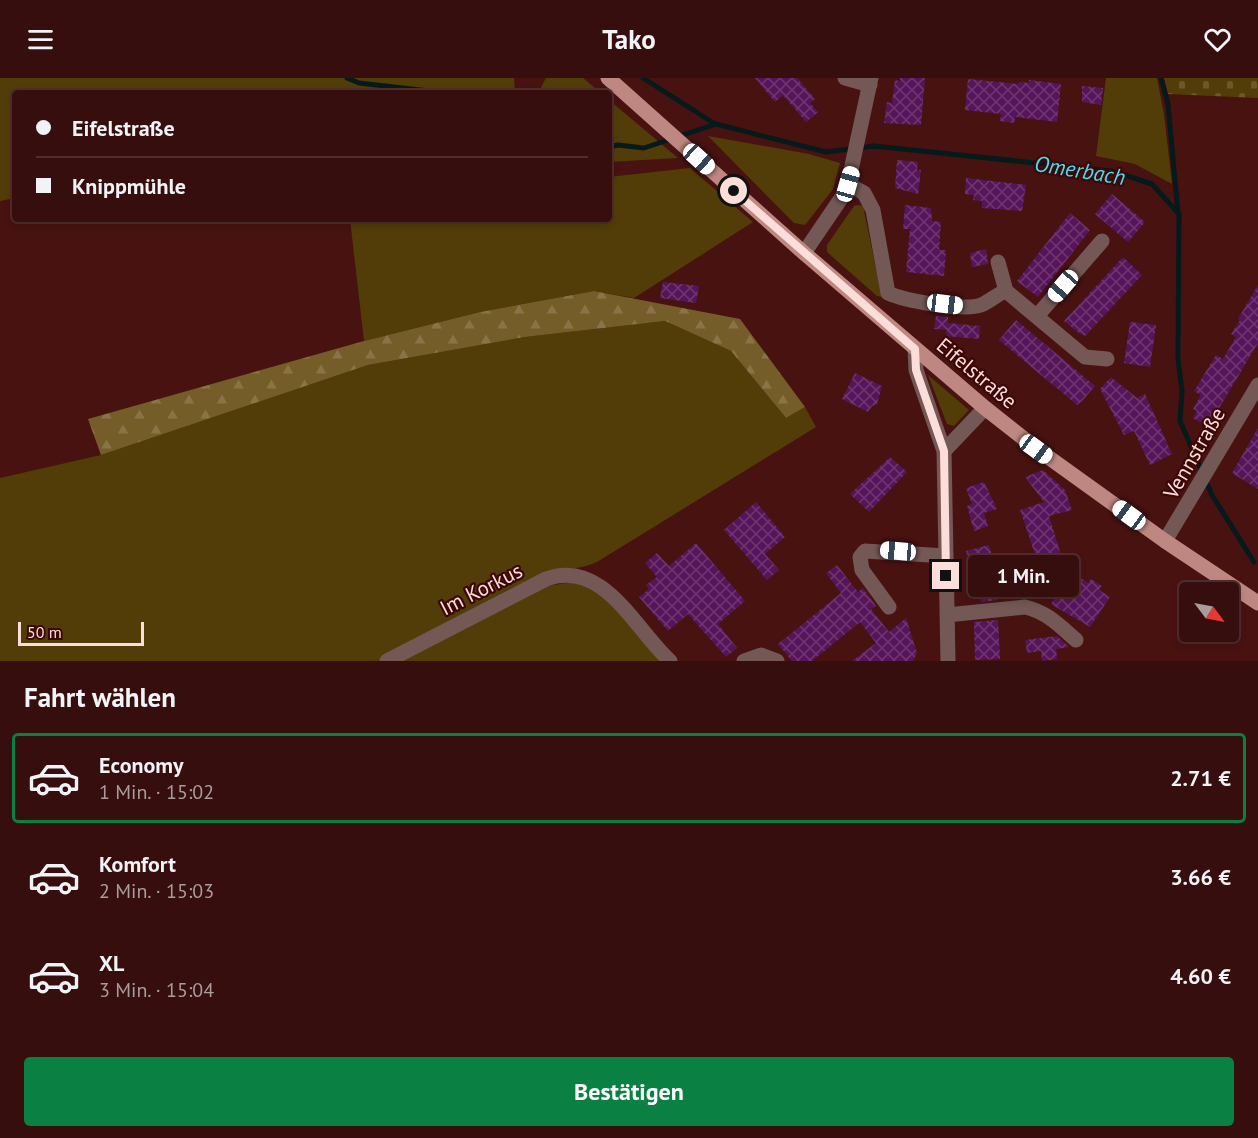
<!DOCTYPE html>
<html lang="de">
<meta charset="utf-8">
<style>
body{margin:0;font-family:"PT Sans",sans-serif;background:#411c1b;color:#f1f3f6;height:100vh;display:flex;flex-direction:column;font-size:22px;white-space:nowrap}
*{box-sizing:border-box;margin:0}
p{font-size:20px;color:#aa9c9d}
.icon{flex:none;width:33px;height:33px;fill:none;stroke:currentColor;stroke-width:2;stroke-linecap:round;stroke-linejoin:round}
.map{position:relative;height:583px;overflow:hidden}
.side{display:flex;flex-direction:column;background:#360e0d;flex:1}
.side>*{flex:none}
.guide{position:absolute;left:12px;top:12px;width:600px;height:132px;border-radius:6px;box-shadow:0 3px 9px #0003,0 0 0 2px #502e2e;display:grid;align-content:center;height:132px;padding:0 24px;background:#360e0d}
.needle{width:39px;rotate:122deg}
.buttons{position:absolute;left:1179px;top:504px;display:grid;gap:12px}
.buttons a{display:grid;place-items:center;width:60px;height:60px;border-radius:6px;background:#360e0d;box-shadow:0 3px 9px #0003,0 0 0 2px #502e2e;font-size:30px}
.scale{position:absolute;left:18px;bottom:15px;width:126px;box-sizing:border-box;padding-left:6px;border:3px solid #fbddda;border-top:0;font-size:16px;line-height:21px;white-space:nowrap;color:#fbddda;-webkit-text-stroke:4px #3c0707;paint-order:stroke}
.end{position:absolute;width:27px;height:27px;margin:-14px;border:8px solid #fbddda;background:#111;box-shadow:0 0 0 3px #111}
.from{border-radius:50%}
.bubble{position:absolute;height:42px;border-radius:6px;background:#360e0d;box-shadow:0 3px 9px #0003,0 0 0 2px #502e2e;font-size:20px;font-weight:600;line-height:42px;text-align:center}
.car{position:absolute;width:18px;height:36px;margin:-18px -9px;border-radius:8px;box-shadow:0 0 4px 2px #0007;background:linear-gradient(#fff 24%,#345 0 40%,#fff 0 76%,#345 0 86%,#fff 0)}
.guide b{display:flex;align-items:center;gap:21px;height:57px;font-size:22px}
.guide b+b{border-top:2px solid #502e2e}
.guide i{width:15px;height:15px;background:#f1f3f6}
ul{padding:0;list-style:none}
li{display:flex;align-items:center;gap:18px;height:90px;margin:0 12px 9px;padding:0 12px;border:3px solid transparent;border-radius:6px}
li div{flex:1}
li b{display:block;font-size:22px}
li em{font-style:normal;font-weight:600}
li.on{border-color:#0b8043}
li>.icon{width:54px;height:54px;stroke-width:1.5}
h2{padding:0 24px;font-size:27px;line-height:72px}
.cta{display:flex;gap:12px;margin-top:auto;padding:12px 24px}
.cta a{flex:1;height:69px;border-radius:6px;background:#0b8043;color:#fff;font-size:24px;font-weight:600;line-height:69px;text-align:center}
header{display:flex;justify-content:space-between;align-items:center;height:78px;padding:0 24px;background:#360e0d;font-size:27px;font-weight:600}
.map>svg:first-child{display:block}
</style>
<header><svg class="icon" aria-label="menu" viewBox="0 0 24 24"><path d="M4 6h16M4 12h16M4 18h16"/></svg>Tako<svg class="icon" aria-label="heart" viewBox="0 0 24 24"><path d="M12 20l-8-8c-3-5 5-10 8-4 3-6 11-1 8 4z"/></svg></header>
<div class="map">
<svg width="1258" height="583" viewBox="0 0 1258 583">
<defs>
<pattern id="forest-firs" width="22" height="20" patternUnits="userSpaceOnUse" patternTransform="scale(1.5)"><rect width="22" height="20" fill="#745d28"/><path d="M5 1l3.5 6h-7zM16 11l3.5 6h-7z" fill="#897447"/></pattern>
<pattern id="cemetery-stones" width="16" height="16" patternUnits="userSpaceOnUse" patternTransform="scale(1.5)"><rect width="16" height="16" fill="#523d08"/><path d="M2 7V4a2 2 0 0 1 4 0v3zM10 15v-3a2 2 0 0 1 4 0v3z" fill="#6c592b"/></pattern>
<pattern id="building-cross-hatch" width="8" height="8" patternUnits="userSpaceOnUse" patternTransform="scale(1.5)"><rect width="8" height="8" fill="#56155a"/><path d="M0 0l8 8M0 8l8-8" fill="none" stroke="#6f3771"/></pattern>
</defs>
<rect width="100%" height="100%" fill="#481211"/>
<path fill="#523d08" d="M0,0H514L515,15H15V120L0,123Z
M546,0H583L601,15H538Z
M1106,0H1157L1164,36L1172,106L1135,86L1096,78Z
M609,22L678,80L609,84Z
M708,58L809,76L840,85L833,111L805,147L794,145Z
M690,90L753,144L634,220L594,213L480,234L364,263L350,141H609V99Z
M858,127L863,128L864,133L882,219L877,218L827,174V167L854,128Z
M665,243L731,273L786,340L805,329L816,349L597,484C580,492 562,490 545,497L378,583H0V400L101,377L368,287L525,259Z
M928,297L969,332L954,348L947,346Z
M573,504L595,510L665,583H394L547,508Z"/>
<path fill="url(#forest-firs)" d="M594,213L740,241L805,329L786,340L731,273L665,243L525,259L368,287L101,377L88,341L364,263L480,234Z"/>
<path fill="url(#cemetery-stones)" d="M1164,0H1258V20L1168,16Z"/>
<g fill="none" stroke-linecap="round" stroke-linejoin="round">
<path stroke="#061a1c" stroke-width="5" d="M347,0L359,5L446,15
M643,0L715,46
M1161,0L1168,26L1178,135
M609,69L618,67L644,70L716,46L826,74L874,68L1112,93L1152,106L1179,136L1178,281L1182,313L1180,343L1212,417L1254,484"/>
</g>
<path fill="url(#building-cross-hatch)" d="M755,0H797L815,21L810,25L818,34L806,44L783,17L775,24Z
M900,0H925L921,47L884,45L887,24L892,25L895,2L900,3Z
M968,1L1018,6L1019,4L1029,5V2L1061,6L1057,44L1015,39L1014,45L1000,43L1001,36L965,32Z
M1082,8L1103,10L1101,27L1082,24Z
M897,82L918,84L917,92H921L918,116L895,110Z
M966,100L1026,107L1022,133L982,130V123L973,122L974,117L965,116Z
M1112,116L1145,144L1128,164L1095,136Z
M905,127L931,130L932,143L941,144L939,172H946L944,198L906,194L910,151H903Z
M1070,135L1090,152L1038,219L1017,203Z
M986,171L988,186L972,189L970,175Z
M1123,179L1142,197L1085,258L1079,255L1064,243Z
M663,204L699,208L696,225L660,220Z
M1258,207V265L1212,342L1210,341L1206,348L1193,340L1197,333L1193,331L1201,317L1194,313L1216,277L1223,281L1236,259L1231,256L1240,242L1238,241Z
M936,238L948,239V249V245L980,248L979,261L946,258L947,252L934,251Z
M1016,242L1095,308L1082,323L1077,327L999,262Z
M1130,244L1156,247L1150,289L1124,285Z
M855,295L882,308L877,326L872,328L868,334L842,321Z
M1111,299L1137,320L1145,316L1172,376L1150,387L1134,353L1124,357L1100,311Z
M1258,350V411L1232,395Z
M890,379L907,394L869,434L850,416Z
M1043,392L1065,412L1072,432L1049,438L1062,480L1039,488L1020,432L1044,424L1025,399Z
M984,404L997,431L984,435L988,448L974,453L967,428L972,426L966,410Z
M756,424L785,459L765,476L779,492L767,502L724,452Z
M696,465L745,523L718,546L737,570L726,579L688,536L668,553L639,519L649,511L646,507L657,499L645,485L657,475L669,488Z
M989,467L997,496L998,522L981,524L966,473Z
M837,487L858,514L863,510L876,528L871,531L889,554L906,540L917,575L913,583H852L876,565L860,544L812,583H792L778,566L841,515L826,495Z
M1031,489L1038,493L1043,509L1018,516L1015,493Z
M1078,498L1088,505L1091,501L1102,508L1099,512L1110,519L1090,549L1051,526L1062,509L1068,513Z
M998,542L1000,581L975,582L974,544Z
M1057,558L1069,569L1056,571L1057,581L1042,583L1041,573L1027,575L1025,562Z"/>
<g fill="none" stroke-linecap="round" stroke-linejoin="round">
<path stroke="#735855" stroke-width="15" d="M845,0L870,7
M848,106L864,115L873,132L888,215C905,223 964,233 981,227C989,224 997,216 1006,213
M804,175L842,119L848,106L871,0
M998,184L1006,213L1085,279L1107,281
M1037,238L1102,163
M915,271L916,292L944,373L948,583
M944,373L985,330
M1165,463L1258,307
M889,529L862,492L860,479L865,473L946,478
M947,537L1025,529C1047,534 1060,548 1076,562
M387,583L546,501C603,480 635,551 670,583
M744,583L761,577L777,583"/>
<path stroke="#bf8781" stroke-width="15" d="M608,0L804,175L985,330L1037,371L1165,463L1258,525"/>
</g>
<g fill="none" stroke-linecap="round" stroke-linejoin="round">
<path stroke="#fbddda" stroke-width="8" d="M734,113L915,271L916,292L944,373L946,498"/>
</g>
<g text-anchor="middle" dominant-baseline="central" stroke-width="4.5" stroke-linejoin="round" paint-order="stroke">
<g font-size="21" fill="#fbddda" stroke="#3c0707">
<text transform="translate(977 295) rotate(40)">Eifelstraße</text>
<text transform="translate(1194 375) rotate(-60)">Vennstraße</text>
<text transform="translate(481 511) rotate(-27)">Im Korkus</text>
</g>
<g font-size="22" font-style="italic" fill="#45e0f0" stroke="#3c0707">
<text transform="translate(1080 92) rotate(9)">Omerbach</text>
</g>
</g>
</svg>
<div class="buttons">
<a><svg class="needle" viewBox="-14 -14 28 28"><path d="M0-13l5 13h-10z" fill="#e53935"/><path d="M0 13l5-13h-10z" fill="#aa9c9d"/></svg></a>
</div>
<div class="scale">50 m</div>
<i class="end from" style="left:734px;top:113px"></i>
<i class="end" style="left:946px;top:498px"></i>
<div class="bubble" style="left:968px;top:477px;width:111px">1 Min.</div>
<i class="car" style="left:699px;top:81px;rotate:132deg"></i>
<i class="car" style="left:848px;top:106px;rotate:16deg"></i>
<i class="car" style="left:1063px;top:208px;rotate:221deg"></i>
<i class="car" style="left:945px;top:226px;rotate:97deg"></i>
<i class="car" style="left:1036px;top:371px;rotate:126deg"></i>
<i class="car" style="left:1129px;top:437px;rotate:306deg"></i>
<i class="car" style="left:898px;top:473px;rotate:275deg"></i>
<div class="guide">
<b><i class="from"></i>Eifelstraße</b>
<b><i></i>Knippmühle</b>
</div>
</div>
<section class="side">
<h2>Fahrt wählen</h2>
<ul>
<li class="on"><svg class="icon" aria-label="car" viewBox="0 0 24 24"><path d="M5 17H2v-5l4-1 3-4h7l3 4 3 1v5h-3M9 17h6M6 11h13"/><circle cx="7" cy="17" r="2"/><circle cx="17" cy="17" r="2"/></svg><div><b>Economy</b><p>1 Min. · 15:02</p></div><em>2.71 €</em></li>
<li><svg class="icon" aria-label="car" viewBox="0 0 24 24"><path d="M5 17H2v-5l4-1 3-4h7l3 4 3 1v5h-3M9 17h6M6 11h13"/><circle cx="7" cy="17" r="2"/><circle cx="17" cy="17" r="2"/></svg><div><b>Komfort</b><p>2 Min. · 15:03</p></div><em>3.66 €</em></li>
<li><svg class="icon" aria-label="car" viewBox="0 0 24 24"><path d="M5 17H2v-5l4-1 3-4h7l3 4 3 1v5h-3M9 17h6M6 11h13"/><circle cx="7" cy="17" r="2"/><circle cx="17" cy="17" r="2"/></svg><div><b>XL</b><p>3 Min. · 15:04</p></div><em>4.60 €</em></li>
</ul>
<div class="cta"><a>Bestätigen</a></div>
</section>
